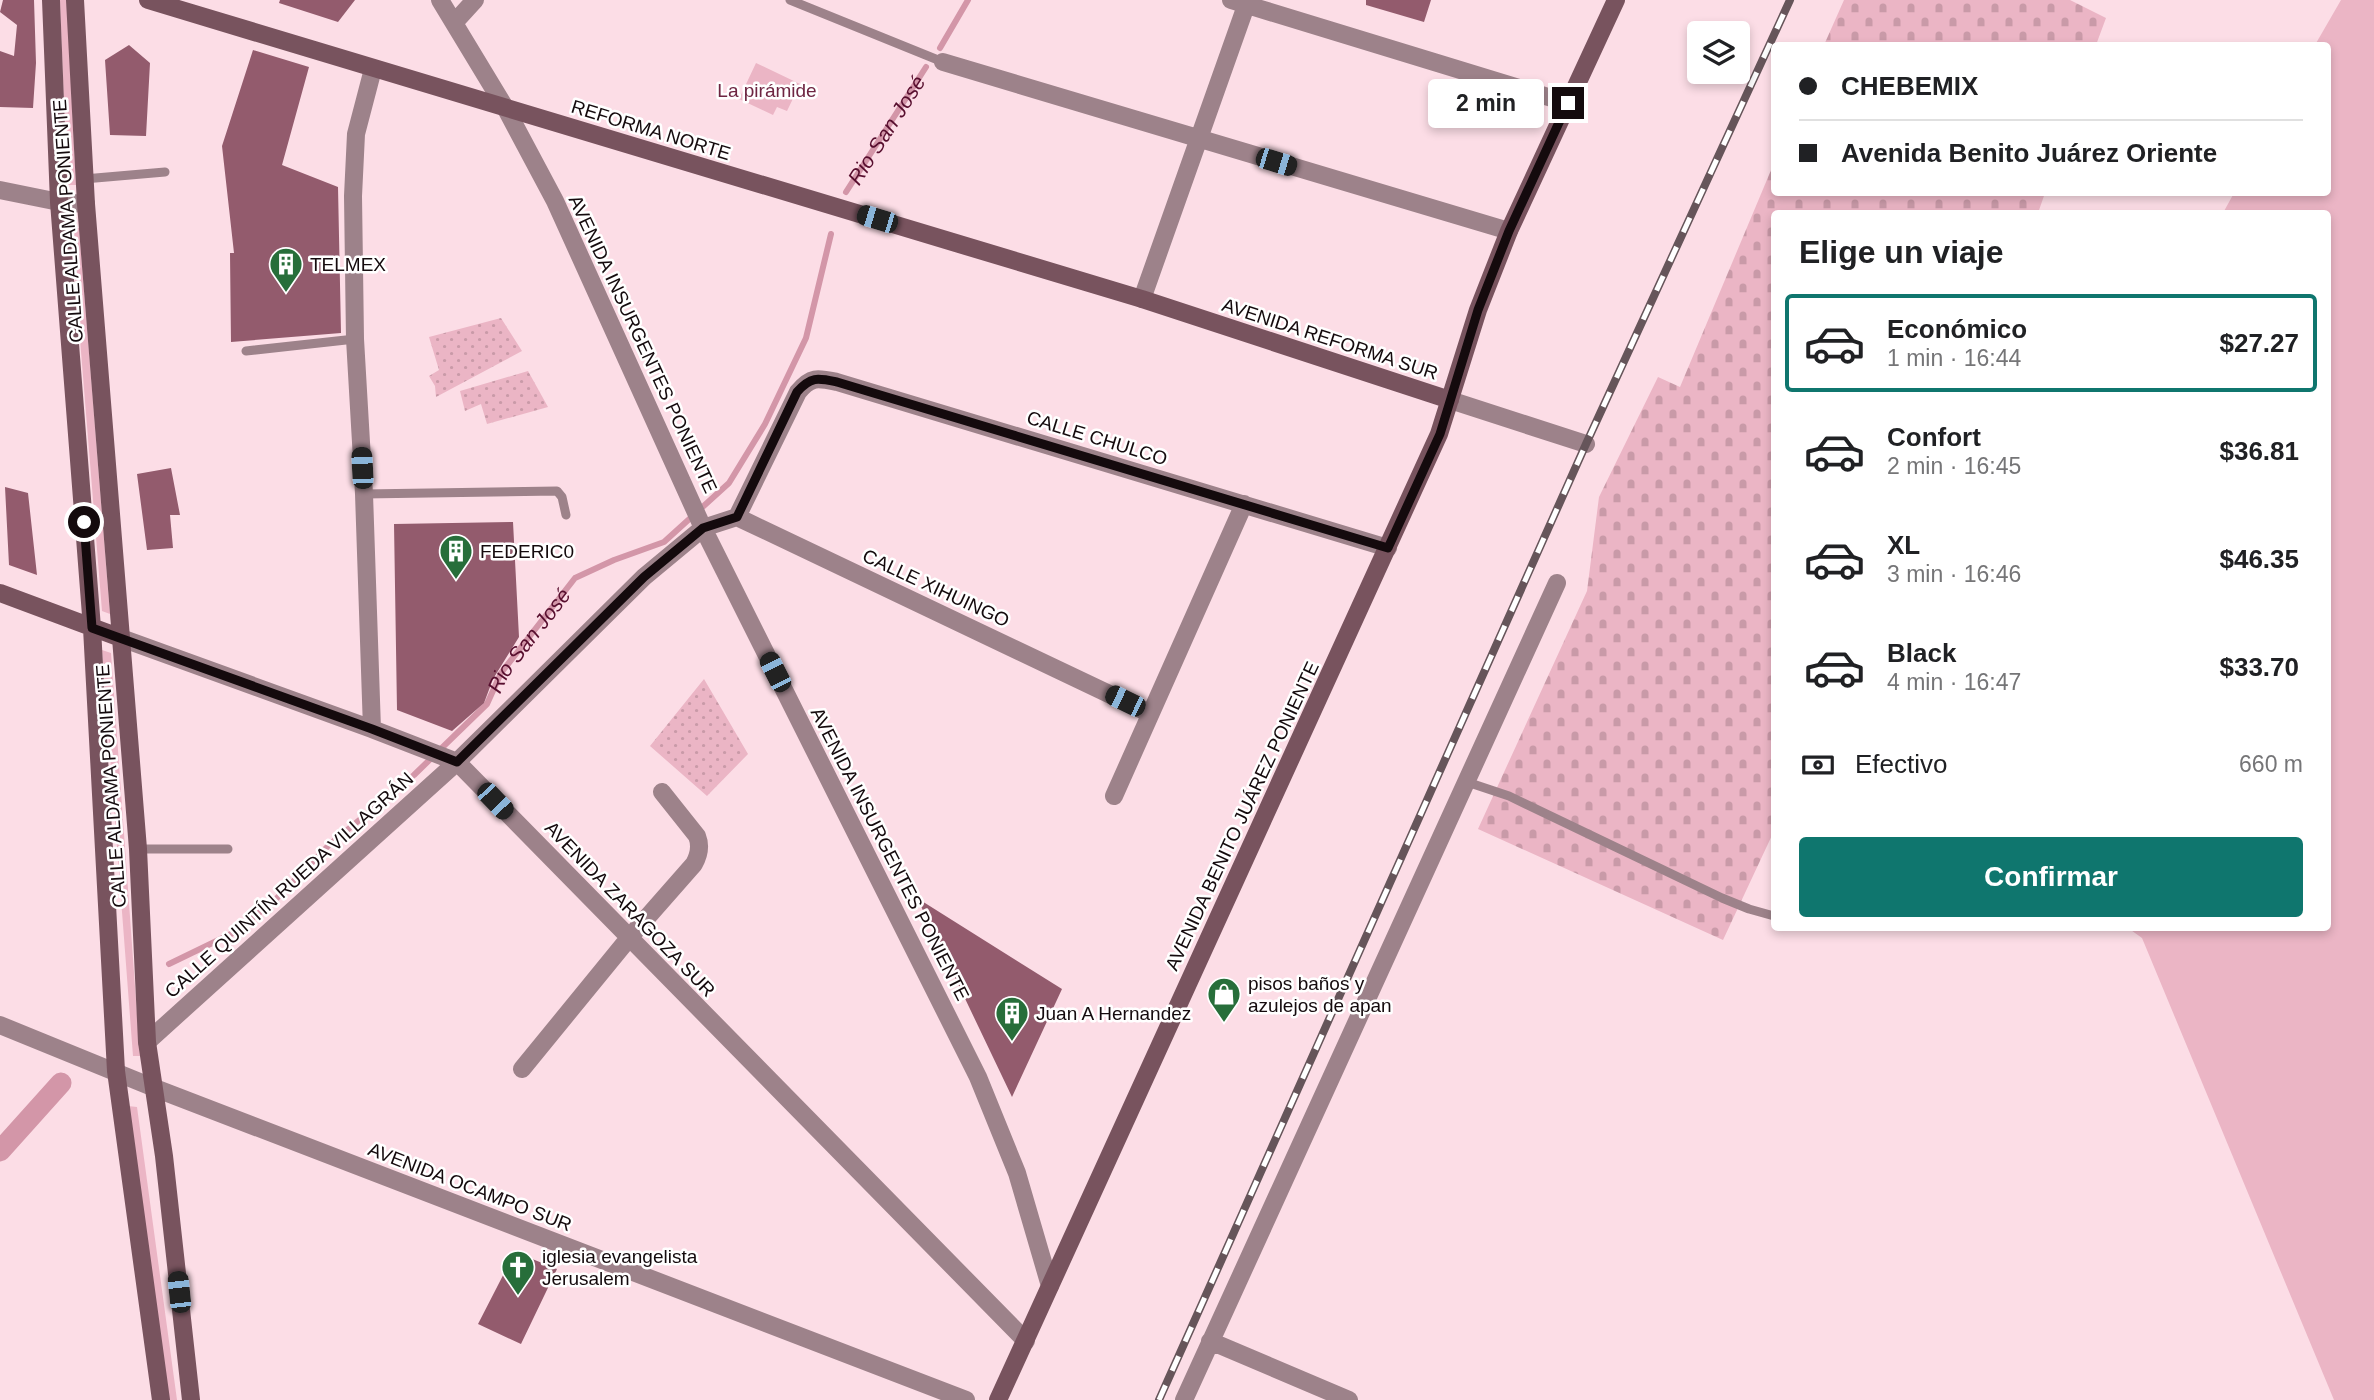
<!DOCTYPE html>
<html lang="es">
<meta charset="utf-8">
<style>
body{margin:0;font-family:Helvetica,sans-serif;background:#f6f6f6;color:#202124;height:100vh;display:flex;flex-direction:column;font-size:26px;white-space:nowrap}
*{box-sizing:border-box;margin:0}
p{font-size:23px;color:#757577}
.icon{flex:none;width:38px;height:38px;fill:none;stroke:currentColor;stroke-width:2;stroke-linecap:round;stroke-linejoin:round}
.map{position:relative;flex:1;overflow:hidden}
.side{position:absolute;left:1771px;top:210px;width:560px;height:721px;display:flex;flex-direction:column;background:#fff;border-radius:7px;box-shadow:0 4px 10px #0003}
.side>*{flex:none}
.banner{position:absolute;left:1771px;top:42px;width:560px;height:154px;border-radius:7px;box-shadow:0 4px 10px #0003;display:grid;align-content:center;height:154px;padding:0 28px;background:#fff}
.buttons{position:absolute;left:1687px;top:21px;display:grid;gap:14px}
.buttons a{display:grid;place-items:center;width:63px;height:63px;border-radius:7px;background:#fff;box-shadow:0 4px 10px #0003;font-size:35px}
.end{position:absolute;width:32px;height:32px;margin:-16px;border:9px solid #140a0d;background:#fff;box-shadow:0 0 0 4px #fff}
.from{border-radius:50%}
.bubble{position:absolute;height:49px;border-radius:7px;background:#fff;box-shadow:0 4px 10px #0003;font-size:23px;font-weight:600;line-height:49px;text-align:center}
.car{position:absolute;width:21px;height:42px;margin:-21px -10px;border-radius:9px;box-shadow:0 0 5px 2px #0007;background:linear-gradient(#222 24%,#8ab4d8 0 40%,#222 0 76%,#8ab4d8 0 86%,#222 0)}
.banner b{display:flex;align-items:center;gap:24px;height:66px;font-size:26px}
.banner b+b{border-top:2px solid #e0e0e0}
.banner i{width:18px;height:18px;background:#202124}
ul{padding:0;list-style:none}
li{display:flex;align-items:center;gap:21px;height:98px;margin:0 14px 10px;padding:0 14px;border:4px solid transparent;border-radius:7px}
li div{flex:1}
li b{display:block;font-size:26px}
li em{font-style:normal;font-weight:600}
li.on{border-color:#0f766e}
li>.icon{width:63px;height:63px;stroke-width:1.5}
h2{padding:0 28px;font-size:32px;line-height:84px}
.pay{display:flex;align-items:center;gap:18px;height:77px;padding:0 28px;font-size:26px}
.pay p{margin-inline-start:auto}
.action{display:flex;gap:14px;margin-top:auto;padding:14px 28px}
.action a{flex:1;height:80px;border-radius:7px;background:#0f766e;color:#fff;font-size:28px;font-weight:600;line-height:80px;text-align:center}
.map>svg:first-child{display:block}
</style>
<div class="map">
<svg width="2374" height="1400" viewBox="0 0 2374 1400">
<defs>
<pattern id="cemetery-stones" width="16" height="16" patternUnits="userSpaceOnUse" patternTransform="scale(1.75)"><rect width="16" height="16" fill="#ebb5c5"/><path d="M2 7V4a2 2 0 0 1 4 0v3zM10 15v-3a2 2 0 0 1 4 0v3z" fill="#c99aa8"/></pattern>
<pattern id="garden-dots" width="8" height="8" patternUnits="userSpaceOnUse" patternTransform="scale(1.75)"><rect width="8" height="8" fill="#ebb5c5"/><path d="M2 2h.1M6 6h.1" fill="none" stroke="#c99aa8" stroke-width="1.8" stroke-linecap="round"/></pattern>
</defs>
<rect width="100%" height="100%" fill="#fcdde6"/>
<path fill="#ebb5c5" d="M60,0H67L76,185H67Z
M2341,0H2374V1400H2334L2142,938L2128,928H2328V214L2223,213L2234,193L2328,192V46L2315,45Z
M756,63L800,84L787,111L777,107L773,115L739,99Z
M71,228H79L110,614L102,611Z
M102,650L111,653L140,1056H133Z
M128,1106L137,1107L177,1400H168Z"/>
<path fill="url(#cemetery-stones)" d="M1844,0H2070L2106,18L2096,45H1824Z
M1774,163V192L2045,193L2038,213L1774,214V831L1723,940L1478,829L1587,591L1599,497L1658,377L1680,387Z"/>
<path fill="url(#garden-dots)" d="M501,318L522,351L436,397L435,386L429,376L439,370L429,337Z
M528,371L548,407L487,424L481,404L465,411L460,391Z
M704,679L748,754L707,796L650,746Z"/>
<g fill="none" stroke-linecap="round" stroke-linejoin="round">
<g stroke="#d396a8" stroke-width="6">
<path d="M940,48L968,0"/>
<path id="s1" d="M846,192L926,67"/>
<path id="s2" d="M169,964L235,932L275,900L329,845L414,775L487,704L501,673L575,578L614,560L664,542L729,483L765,424L806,338L831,234"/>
</g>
<path stroke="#d396a8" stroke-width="21" d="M0,1151L61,1083"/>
</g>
<path fill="#935b6d" d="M3,0H34L36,63L33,108L0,107V51L14,56L17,25L0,12Z
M280,0H355L338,22L279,3Z
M1366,0H1431L1424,22L1366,5Z
M129,45L150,63L146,136L110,135L105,60Z
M253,50L309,67L282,165L338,187L341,333L231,342L230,253H234L222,146Z
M171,468L180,515H170L173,548L147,550L137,474Z
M5,487L28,493L37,575L9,565Z
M513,522L519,637L493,679L484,703L452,731L397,710L394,524Z
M917,898L1062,989L1012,1097Z
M515,1252L557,1269L521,1344L478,1324Z"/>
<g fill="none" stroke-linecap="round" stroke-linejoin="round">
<path stroke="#9d828a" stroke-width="9" d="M790,0L943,62
M84,179L165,172
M246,351L355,339
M364,494L557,491L562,497L566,515
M1467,782L1509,796L1722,898L1749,909L1774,916
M138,849H228"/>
<path stroke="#9d828a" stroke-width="18" d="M440,0L506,109L555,201L703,528L978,1077L1017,1173L1050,1286
M1231,0L1568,103
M454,23L475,0
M943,62L1509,231
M0,190L59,202L86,204
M1142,299L1248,0
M1450,400L1586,444
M737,517L798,392C811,376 818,378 837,382L1388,548
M121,638L372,729L457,762L1026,1341
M372,729L364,494L355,339L353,196L356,134L373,69
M1114,796L1244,504
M147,1042L457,762L644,577L703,528L737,517L1149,713
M522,1069L629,938L694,864C699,855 701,846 697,836L662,792
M152,1087L966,1400
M1210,1341L1349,1400
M1184,1400L1557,583"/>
<path stroke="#9d828a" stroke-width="18" d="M0,1025L152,1087"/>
<path stroke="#78535e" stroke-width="18" d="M51,0L59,202L92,628L116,1071L161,1400
M75,0L86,204L138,849L147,1042L164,1156L191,1400
M148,0L1142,299L1450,400
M0,593L121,638
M998,1400L1439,434L1478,310L1509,231L1616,0"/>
<defs>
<path id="rail" d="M1159,1400L1586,444L1790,0"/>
</defs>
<use href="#rail" stroke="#66555a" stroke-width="8"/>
<use href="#rail" stroke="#fff" stroke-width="5" stroke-dasharray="16" stroke-linecap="butt"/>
</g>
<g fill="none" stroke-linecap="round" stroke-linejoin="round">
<path stroke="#140a0d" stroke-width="9" d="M84,522L92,628L372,729L457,762L644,577L703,528L737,517L797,392C811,376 818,378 837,382L1388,548L1440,434L1478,310L1509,231L1568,103"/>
</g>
<defs>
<symbol id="building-pin" viewBox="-11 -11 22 30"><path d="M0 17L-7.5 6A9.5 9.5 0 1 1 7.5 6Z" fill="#276e3a" stroke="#fff"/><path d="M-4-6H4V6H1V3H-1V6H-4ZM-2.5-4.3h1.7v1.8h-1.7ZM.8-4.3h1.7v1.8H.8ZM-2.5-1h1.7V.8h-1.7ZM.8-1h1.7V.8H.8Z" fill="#fff"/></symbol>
<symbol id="shop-pin" viewBox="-11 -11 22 30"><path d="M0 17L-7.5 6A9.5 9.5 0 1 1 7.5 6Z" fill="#276e3a" stroke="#fff"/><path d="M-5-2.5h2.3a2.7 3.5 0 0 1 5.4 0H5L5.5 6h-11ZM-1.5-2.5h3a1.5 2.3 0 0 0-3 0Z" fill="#fff"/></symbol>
<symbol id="church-pin" viewBox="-11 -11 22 30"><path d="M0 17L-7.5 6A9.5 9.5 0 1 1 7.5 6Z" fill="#276e3a" stroke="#fff"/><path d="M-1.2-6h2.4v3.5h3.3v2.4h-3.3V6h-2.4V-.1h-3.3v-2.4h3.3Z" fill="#fff"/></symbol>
</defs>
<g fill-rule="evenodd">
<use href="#building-pin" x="267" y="245" width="38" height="52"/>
<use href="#building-pin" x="437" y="532" width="38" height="52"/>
<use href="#shop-pin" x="1205" y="975" width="38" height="52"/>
<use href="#building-pin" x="993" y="994" width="38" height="52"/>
<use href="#church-pin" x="499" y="1248" width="38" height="52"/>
</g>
<g text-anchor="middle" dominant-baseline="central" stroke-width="5" stroke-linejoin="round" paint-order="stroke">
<g font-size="19" fill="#6e2542" stroke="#fff">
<text x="767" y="90">La pirámide</text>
</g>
<g font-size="19" fill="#140a0d" stroke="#fff">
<text transform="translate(651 130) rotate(17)">REFORMA NORTE</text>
<text transform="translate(68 221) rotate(-94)">CALLE ALDAMA PONIENTE</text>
<text transform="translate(1330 339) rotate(18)">AVENIDA REFORMA SUR</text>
<text transform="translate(643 344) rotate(65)">AVENIDA INSURGENTES PONIENTE</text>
<text transform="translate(1097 438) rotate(17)">CALLE CHULCO</text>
<text transform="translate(936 588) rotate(25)">CALLE XIHUINGO</text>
<text transform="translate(111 786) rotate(-94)">CALLE ALDAMA PONIENTE</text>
<text transform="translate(1242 816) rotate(-65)">AVENIDA BENITO JUÁREZ PONIENTE</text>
<text transform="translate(890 854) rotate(63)">AVENIDA INSURGENTES PONIENTE</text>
<text transform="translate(289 885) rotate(-42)">CALLE QUINTÍN RUEDA VILLAGRÁN</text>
<text transform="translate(630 909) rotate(46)">AVENIDA ZARAGOZA SUR</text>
<text transform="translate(470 1187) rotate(21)">AVENIDA OCAMPO SUR</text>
</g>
<g font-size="19" fill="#140a0d" stroke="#fff" text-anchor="start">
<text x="310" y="264">TELMEX</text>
<text x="480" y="551">FEDERIC0</text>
<text x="1248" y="983">pisos baños y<tspan x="1248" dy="22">azulejos de apan</tspan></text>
<text x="1036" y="1013">Juan A Hernandez</text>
<text x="542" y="1256">iglesia evangelista<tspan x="542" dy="22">Jerusalem</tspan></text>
</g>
<g font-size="21" font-style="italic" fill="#570e2e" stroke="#fff">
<text stroke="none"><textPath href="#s1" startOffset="74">Rio San José</textPath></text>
<text stroke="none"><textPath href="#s2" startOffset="490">Rio San José</textPath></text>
</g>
</g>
</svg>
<div class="buttons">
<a><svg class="icon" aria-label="layers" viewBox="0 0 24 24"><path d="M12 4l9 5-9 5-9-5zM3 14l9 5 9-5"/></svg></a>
</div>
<i class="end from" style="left:84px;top:522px"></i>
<i class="end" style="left:1568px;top:103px"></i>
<div class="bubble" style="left:1428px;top:79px;width:116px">2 min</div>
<i class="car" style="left:1276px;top:162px;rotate:107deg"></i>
<i class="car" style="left:877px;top:219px;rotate:287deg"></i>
<i class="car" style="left:362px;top:468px;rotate:357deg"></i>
<i class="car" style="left:775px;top:672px;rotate:333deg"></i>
<i class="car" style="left:1125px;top:701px;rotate:296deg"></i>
<i class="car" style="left:495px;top:801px;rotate:136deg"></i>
<i class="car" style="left:179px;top:1292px;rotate:354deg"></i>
<div class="banner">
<b><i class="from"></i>CHEBEMIX</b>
<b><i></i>Avenida Benito Juárez Oriente</b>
</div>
<section class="side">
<h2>Elige un viaje</h2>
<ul>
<li class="on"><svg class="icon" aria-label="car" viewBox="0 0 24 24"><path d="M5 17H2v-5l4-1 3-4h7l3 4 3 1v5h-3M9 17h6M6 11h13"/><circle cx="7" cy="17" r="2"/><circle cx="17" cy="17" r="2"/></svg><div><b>Económico</b><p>1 min · 16:44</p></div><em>$27.27</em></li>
<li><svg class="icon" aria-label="car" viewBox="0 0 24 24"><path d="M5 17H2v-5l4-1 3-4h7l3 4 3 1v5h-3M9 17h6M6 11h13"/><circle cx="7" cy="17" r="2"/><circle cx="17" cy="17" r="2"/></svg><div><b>Confort</b><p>2 min · 16:45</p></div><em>$36.81</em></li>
<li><svg class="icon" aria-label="car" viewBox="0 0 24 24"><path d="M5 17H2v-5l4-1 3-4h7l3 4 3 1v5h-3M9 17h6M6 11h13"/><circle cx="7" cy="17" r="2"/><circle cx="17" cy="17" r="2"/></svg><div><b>XL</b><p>3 min · 16:46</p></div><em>$46.35</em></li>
<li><svg class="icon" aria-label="car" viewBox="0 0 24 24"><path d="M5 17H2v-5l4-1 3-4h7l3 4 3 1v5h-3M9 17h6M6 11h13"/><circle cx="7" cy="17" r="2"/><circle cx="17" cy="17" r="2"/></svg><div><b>Black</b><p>4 min · 16:47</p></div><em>$33.70</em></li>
</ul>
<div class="pay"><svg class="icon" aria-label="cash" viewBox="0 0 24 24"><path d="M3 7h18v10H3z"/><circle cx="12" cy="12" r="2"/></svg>Efectivo<p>660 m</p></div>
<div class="action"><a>Confirmar</a></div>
</section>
</div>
